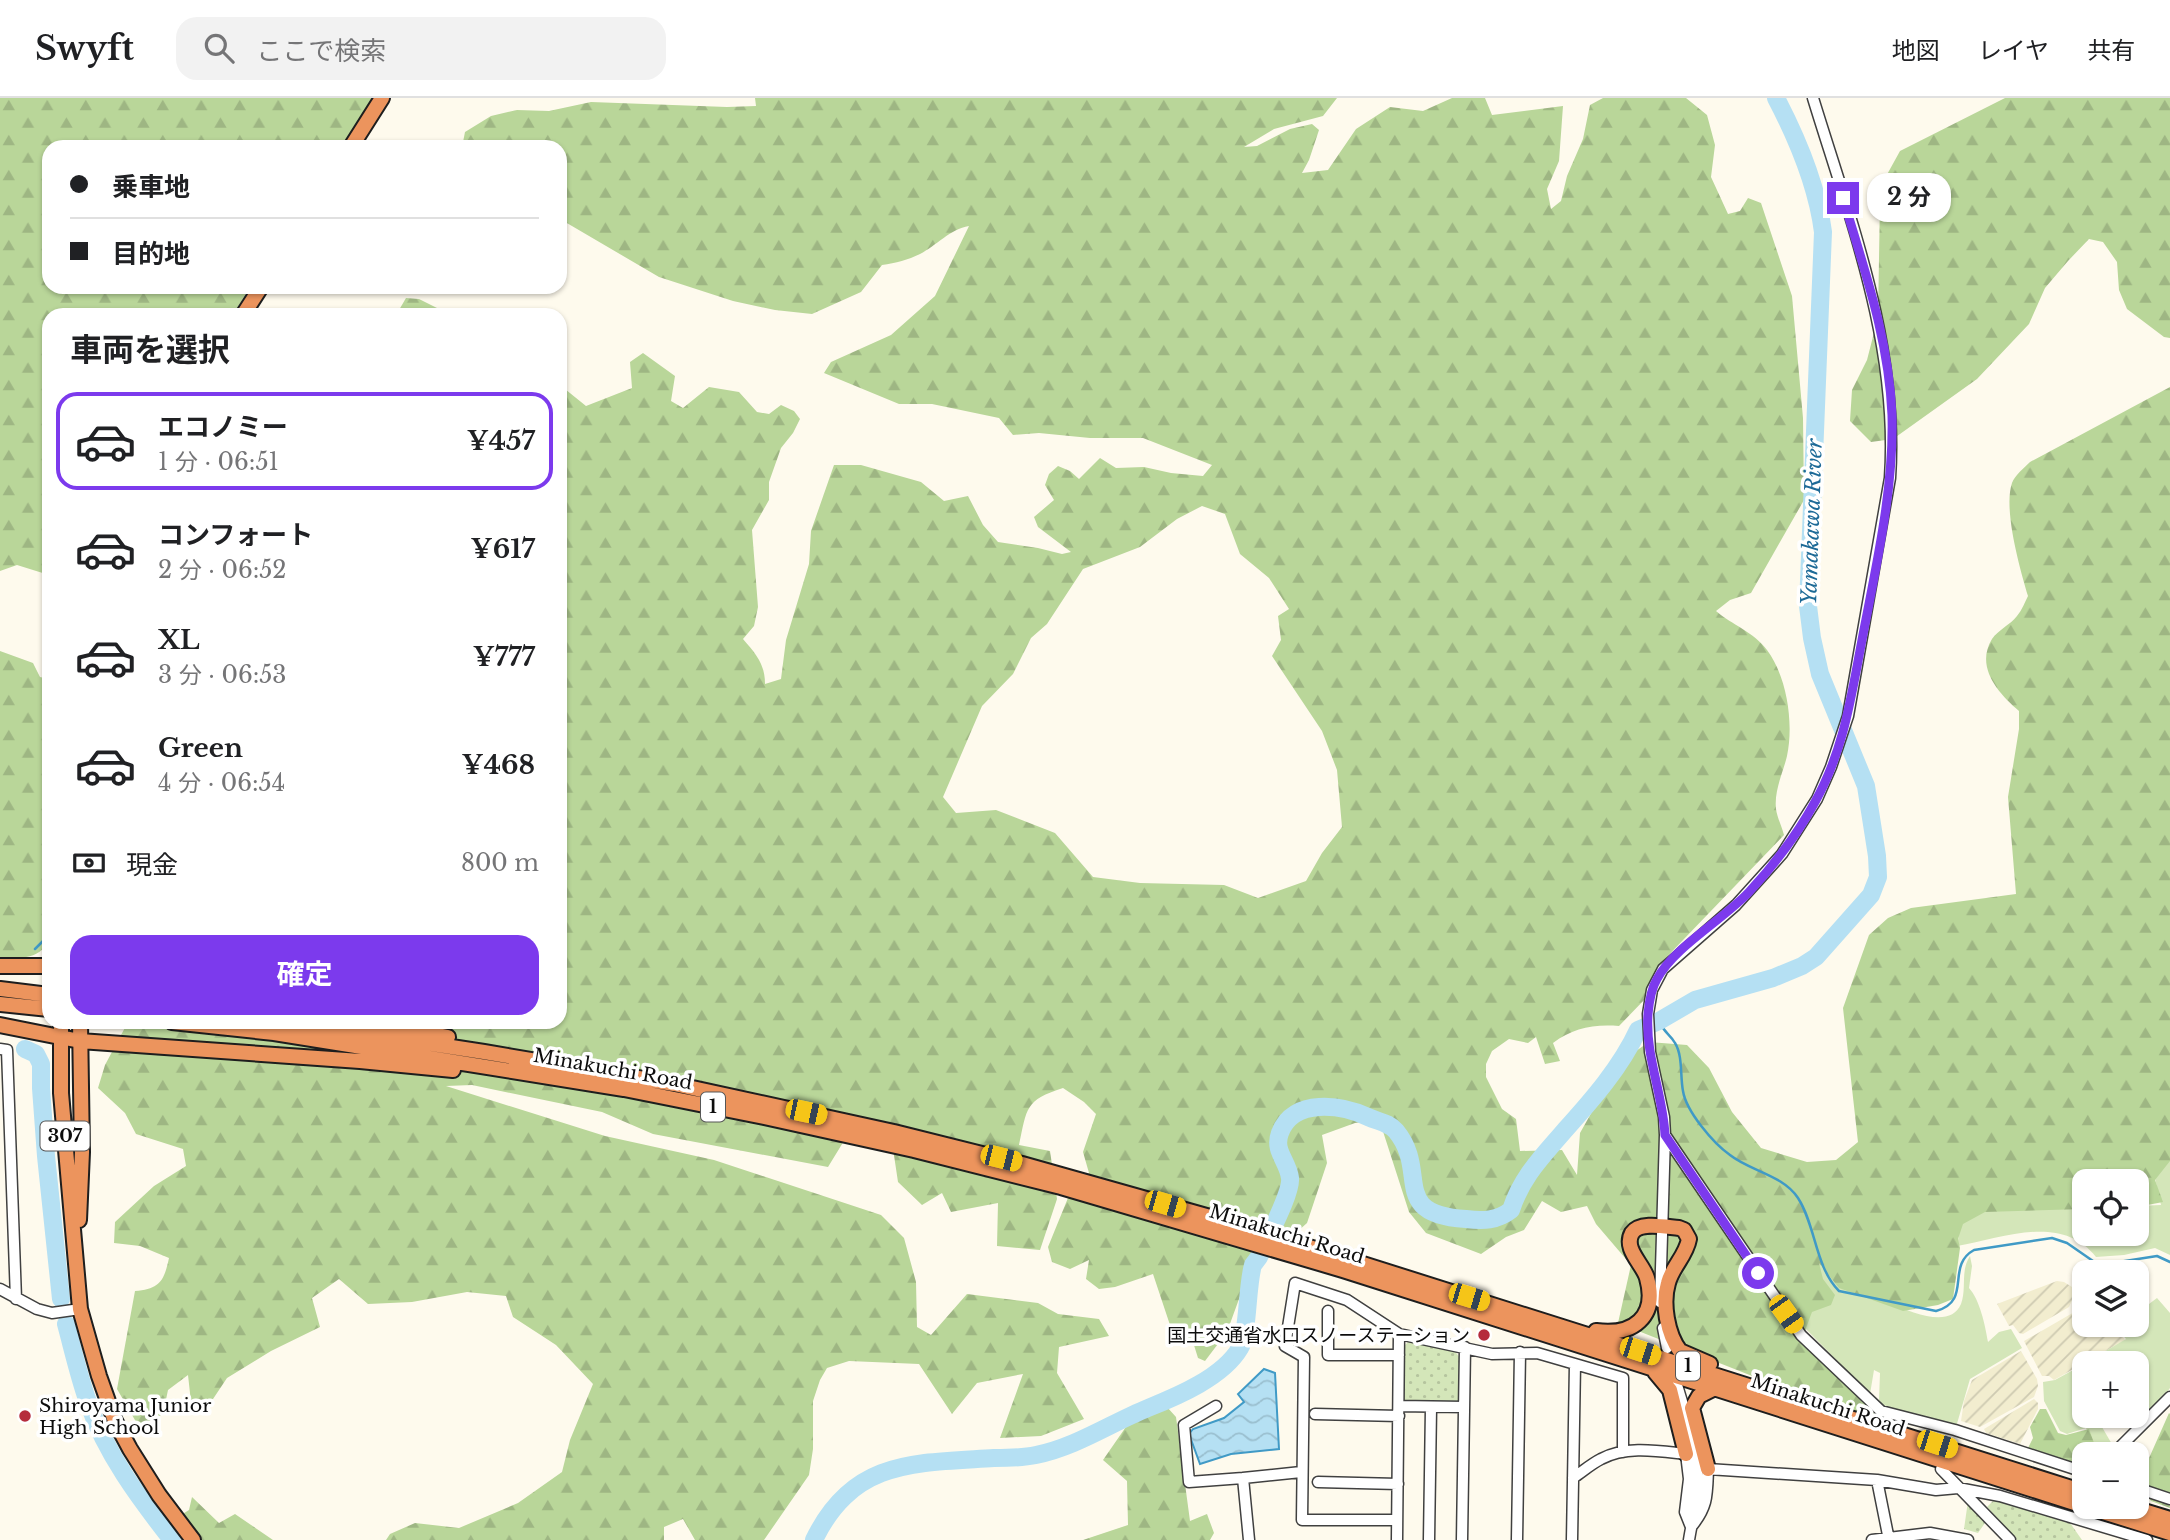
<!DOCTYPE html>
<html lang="ja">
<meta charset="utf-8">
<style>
body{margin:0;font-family:"Libre Baskerville","Noto Sans JP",serif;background:#f2f2f2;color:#202124;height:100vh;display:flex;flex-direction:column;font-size:26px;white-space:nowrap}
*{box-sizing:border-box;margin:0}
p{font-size:23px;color:#757577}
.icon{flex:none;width:38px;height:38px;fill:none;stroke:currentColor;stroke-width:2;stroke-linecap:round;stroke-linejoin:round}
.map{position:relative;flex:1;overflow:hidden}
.sheet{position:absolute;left:42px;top:210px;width:525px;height:721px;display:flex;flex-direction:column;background:#fff;border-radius:21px;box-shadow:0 2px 5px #0004}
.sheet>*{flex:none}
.guide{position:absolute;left:42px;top:42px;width:525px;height:154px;border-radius:21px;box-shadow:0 2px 5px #0004;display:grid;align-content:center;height:154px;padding:0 28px;background:#fff}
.fabs{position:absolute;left:2072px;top:1071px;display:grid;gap:14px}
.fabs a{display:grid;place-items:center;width:77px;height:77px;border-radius:14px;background:#fff;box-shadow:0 2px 5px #0004;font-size:35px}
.end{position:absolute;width:32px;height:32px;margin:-16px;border:9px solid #7c3aed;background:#fff;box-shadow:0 0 0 4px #fff}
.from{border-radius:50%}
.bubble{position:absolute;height:49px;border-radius:21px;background:#fff;box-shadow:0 2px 5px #0004;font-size:23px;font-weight:700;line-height:49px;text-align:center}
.car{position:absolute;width:21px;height:42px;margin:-21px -10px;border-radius:9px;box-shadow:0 0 5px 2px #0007;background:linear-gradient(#f5c518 24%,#345 0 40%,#f5c518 0 76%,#345 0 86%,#f5c518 0)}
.guide b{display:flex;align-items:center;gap:24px;height:66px;font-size:26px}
.guide b+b{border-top:2px solid #e0e0e0}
.guide i{width:18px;height:18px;background:#202124}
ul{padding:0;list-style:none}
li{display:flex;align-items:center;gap:21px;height:98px;margin:0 14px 10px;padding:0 14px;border:4px solid transparent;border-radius:21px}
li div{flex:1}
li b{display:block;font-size:26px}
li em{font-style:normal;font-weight:700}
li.selected{border-color:#7c3aed}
li>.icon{width:63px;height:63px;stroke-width:1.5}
h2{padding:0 28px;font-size:32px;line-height:84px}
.pay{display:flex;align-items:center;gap:18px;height:77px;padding:0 28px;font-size:26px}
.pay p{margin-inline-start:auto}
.button{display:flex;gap:14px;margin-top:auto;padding:14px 28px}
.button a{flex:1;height:80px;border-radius:21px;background:#7c3aed;color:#fff;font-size:28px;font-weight:700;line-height:80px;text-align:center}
header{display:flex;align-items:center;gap:42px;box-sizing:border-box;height:98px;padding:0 35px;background:#fff;border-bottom:2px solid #e0e0e0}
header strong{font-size:33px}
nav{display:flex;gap:38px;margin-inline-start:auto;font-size:24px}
.search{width:490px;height:63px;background:#f2f2f2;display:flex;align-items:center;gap:18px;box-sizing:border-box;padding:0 24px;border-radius:21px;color:#757577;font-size:26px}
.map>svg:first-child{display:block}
</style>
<header>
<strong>Swyft</strong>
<div class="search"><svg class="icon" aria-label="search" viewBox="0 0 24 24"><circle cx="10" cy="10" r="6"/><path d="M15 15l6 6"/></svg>ここで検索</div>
<nav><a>地図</a><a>レイヤ</a><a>共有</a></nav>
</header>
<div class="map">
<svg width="2170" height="1442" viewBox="0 0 2170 1442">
<defs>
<pattern id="farmland-furrows" width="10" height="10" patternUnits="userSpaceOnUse" patternTransform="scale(1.75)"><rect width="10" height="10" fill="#f2edcf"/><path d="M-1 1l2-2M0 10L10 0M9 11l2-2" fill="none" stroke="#cecab1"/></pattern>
<pattern id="forest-firs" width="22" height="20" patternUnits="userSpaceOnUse" patternTransform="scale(1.75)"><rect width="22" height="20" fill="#b9d699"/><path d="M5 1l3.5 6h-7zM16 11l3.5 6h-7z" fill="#9eb683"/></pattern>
<pattern id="park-dots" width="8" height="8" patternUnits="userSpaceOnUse" patternTransform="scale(1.75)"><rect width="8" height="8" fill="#d4e6b9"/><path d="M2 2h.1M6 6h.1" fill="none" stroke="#b5c49e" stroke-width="1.8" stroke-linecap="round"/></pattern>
<pattern id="water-waves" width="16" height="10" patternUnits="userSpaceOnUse" patternTransform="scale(1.75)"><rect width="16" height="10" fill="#b5e0f3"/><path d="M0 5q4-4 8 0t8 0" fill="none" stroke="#9abfcf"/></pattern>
</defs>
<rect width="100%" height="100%" fill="#fefaed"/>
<path fill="url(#farmland-furrows)" d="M2057,1183L2064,1184L2072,1189L2073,1200L2069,1209L2023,1236L2019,1235L2013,1227L2009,1228L1997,1206Z
M2084,1210V1227H2114L2125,1242L2054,1282L2049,1278H2042L2024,1243L2076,1213Z
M2021,1253L2037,1281L2038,1288L2034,1299L1980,1329L1961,1323L1964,1303L1972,1282Z
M2034,1301L2038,1305V1311L2020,1346L1986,1335L1984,1331Z"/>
<path fill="#d4e6b9" d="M2170,1057V1157L2155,1150L2124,1157L2096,1159C2062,1115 2003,1140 1957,1148L1961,1124L1983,1110L2084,1108V1136H2137V1108L2161,1107L2154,1076Z
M1970,1158L1972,1168L1969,1190C1980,1202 1985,1227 1988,1244L1999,1234L2011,1231L2022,1250L1970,1281L1956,1329H1947L1883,1307L1879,1302L1880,1275L1874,1272L1870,1296L1804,1229L1822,1183L1817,1161C1840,1175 1943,1249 1961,1206C1967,1190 1960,1173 1970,1158Z
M2157,1200L2170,1215V1290L2151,1316L2137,1306V1265H2085L2126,1241L2117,1230L2121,1227H2137V1215Z
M2084,1266V1318H2115L2099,1324L2116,1353L2112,1356H2098L2086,1330L2067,1336L2060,1333L2044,1303L2043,1284L2055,1282Z"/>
<path fill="url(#forest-firs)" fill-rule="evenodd" d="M0,0H373L342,49H49V189H250L233,217H49V477L17,467L0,473Z
M755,0H1337L1323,18L1274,31L1244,49L1257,48L1290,31L1312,26L1319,32L1309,62L1302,75L1328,72L1356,31L1390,9L1423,13L1452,0H1485L1492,17L1563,8L1559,63L1547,91L1551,111L1561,103L1567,78L1583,41L1590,7L1603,0H1686L1707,17L1715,47L1711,79L1728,116L1740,113L1748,100L1761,105L1792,198L1803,320L1804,402L1751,495L1730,502L1716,513C1732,527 1754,534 1767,552C1787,579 1794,625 1787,658C1783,675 1774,692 1776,711C1777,719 1782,729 1784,737L1658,868L1646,900L1619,928C1593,926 1573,930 1553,945L1560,963L1545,966L1536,939L1528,945L1509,941L1492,953L1486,966V979L1502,1011L1516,1021L1520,1053L1562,1052L1577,1077L1580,1035L1620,964L1649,944L1687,947L1709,970L1732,1014L1761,1050L1807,1064L1836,1062L1858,1044L1843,910L1869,837L1888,820L1911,810L2016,796L2008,699L2019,631V613C1998,595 1975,569 1992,541C1998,532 2010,527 2017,518C2022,512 2025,504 2028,498C2020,471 2003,411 2012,385C2015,377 2024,370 2030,364L2170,289V1063L2155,1082L2163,1104L2137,1109V1083H2084V1111L1985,1114L1963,1126L1958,1141L1960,1150L1953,1201L1938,1207L1903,1213L1839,1190L1819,1165L1823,1181L1835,1197L1831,1207L1812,1214L1802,1241L1883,1321L1808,1300L1618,1225L1631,1167L1596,1126L1587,1108L1561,1114L1542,1103L1524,1132L1506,1139L1481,1156L1426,1135L1409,1114L1379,1021L1355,1025L1322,1037L1327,1065L1307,1125L1247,1179L1227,1234L1205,1263L1198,1260L1193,1244L1170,1227L1153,1176L1115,1189L1099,1191L1086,1181L1089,1162L1070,1171L1052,1164L1048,1149L1070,1095L1089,1075L1083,1054L1096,1016L1084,1004L1063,990C1025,1002 1027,1010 1019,1047L1050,1053L1057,1101L1040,1152L997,1148L998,1105L951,1114L942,1095L922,1107L898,1084L889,1024L858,1020L828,1069L653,1036L602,1014L472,987L446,988L605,1038L714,1062L881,1117L904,1140L916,1184L917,1229L931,1237L967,1196L1038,1205L1058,1216L1099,1221L1109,1238L1059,1249L1057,1275L1084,1321L1041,1338L1000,1340L1023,1276L977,1285L952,1316L919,1266L849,1263L827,1270L820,1282L813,1303V1351L809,1377L764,1442H695L683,1421L664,1429V1442H386L390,1436L415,1425L459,1430L518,1405L562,1374L570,1342L593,1286L556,1247L513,1219L506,1198L467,1194L412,1204L368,1206L339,1181L312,1200L320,1229L271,1253L227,1280L213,1301L191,1304L188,1277L168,1292L163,1316L139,1329L117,1291L135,1193C160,1191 164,1183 169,1160L140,1148L114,1145L115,1124L154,1088L186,1068L183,1051L136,1036L125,1015L98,990L105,967L128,924H560V287L586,308L632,290L630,264L643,255L675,278L671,303L683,310L709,289L739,294L757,314L769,316L781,307L794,313L800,321L793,335L781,350L769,384V402L752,432L758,509L754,528L743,541C756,556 765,566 765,586L781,581L786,542L809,466L811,433L834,367H861L921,384L944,403L968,398L983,427L998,444L1038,450L1062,456L1071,454L1038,429L1034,419L1054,402L1045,387L1049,376L1058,368L1070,373L1079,381L1100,360L1116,370L1144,369L1171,375L1203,378L1212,367L1143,340H1090L1039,335L1013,337L999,320L932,306H899L824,275L831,264L891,237L935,198L969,128C950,131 936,148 920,156C908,162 896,165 882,167L861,194L812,216L775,212L733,203L659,179L560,121V49H462L465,34L491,18L517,12L549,13L591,4L727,9L756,8ZM1202,408L1225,416L1240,456L1269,480L1289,511L1278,518L1281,542L1272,558L1322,633L1337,672L1342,729L1322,755L1306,783L1258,800L1224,787L1140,785L1093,779L1055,735L996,712L956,715L943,699L982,608L1013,576L1031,540L1047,526L1083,471L1140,449L1177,421Z
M2005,0H2170V240L2164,239L2127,211L2119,192L2117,164L2103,144L2089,141L2068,163L2045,190L2029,226L1977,281L1893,341L1871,344L1850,323L1852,292L1867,262L1878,219L1880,102L1884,82L1900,53Z
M406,200L419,201L451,217H403L399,212Z
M0,553L33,565L40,579L49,581V839C44,862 19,860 0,861Z
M1167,1309L1176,1319L1190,1423L1207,1416L1214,1435L1210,1442H1083L1128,1427L1127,1383L1103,1362L1130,1323Z
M2040,1311H2046L2058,1335L2066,1337L2089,1331L2098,1356H2084V1370L2027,1352L2033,1340L2030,1329Z
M2169,1315L2170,1316V1410L2151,1403L2138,1385Z
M192,1399L219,1425L235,1416L273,1442H201L181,1417L189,1412Z"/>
<path fill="url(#park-dots)" d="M1409,1243L1454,1252L1460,1260V1304L1455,1307L1407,1306L1403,1302L1404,1248Z
M1995,1401L2068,1422L2082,1442H2017L1987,1409Z
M1968,1403L1987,1422L1978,1435L1964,1431Z"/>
<path fill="url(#water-waves)" stroke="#409ac6" stroke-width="2" d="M1264,1271L1275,1275L1279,1351L1231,1356L1200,1366L1189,1336L1193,1331L1224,1320L1244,1304L1238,1296Z"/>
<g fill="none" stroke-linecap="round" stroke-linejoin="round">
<path stroke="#409ac6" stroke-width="2.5" d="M35,851L45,841L49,817
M1659,923C1664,935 1670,936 1675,945C1683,958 1680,978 1683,993C1686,1013 1713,1045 1730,1057C1750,1073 1783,1077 1798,1100C1816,1128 1815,1169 1839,1193L1936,1213C1973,1203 1945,1168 1974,1152L2052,1140L2067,1145L2093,1163L2106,1166L2157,1158L2170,1164"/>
<path stroke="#b5e0f3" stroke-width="18" d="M25,951L36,956L41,966V990L46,1058L61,1201
M66,1226C73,1252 79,1279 88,1304C106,1356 139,1400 172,1442
M814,1442C853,1361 915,1365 994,1360C1008,1360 1022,1360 1036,1357C1076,1349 1111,1325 1148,1310C1178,1298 1223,1279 1240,1250C1248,1237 1247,1187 1253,1167L1259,1159C1266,1142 1292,1095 1290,1080C1288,1063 1273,1053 1280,1035C1293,999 1342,1007 1368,1019C1379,1024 1388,1024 1396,1033C1430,1074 1388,1116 1466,1121C1483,1123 1497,1123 1511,1112C1522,1078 1542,1059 1565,1032C1592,1002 1621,969 1638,932L1659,923L1695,902L1773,880L1802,868L1816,859L1871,797L1878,779L1877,758L1866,688L1820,576L1812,540L1808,508L1823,134C1817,87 1798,42 1776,0"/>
<defs>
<path id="minor" d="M0,951L7,952L16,1201
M1665,1037L1801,1237L1881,1313L1955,1332L2084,1374
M0,1191L37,1211L52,1215L80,1211
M1660,1204L1665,1037L1664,1019L1650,954L1648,916L1652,892L1663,871L1736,807L1782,756L1817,701L1831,669L1848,618L1890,380C1899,248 1851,124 1813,0
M1328,1213V1257H1399
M1663,1230L1667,1250
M1575,1266L1623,1280V1354
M1677,1287C1686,1318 1698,1350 1698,1383C1698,1403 1692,1422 1689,1442
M1216,1308L1184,1327L1189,1384L1243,1380
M1399,1308L1464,1309
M1315,1316L1399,1318
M2113,1356L2170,1299
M1941,1371L2010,1442
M1573,1380C1582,1374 1591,1366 1601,1361C1626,1347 1659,1353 1686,1356L1689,1381L1685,1414L1691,1429
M1877,1382L1889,1442
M1318,1384L1398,1386
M2137,1390L2170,1401
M1397,1422H1302L1304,1259L1285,1248L1295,1185L1347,1202L1399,1236L1492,1256L1537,1255L1575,1266L1572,1442
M1691,1429C1708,1409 1707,1397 1708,1371L1877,1382L1936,1392L1958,1390L2000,1398L2147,1442
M1249,1442L1243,1380L1301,1374
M1397,1442L1399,1236
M1429,1442L1431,1310
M1462,1442L1465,1249
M1517,1442L1520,1254
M1872,1442L1930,1435L1968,1442"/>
<path id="highway" d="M351,49L382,0
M243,217L261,189
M0,868H49
M0,891L49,897
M0,906L49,911
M61,924V995L80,1211L99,1278L115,1323L130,1351L159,1397L193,1442
M172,924L274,935L624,991L764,1019L914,1052L1061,1089L1343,1172L2084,1408
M289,924L484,954L674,986L894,1034L1022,1066L1249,1130L2084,1394
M370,924L448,939
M0,927L80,943L360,963L453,972
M79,1122L82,1054L80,924
M1596,1233C1633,1238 1658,1219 1647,1180C1643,1166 1623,1151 1632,1135C1640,1123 1666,1129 1679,1130L1684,1132L1689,1141C1686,1158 1672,1169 1668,1185C1662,1205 1667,1236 1680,1253L1710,1266
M1655,1274L1670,1292L1686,1356
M1708,1371L1692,1310L1699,1298L1713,1291
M2087,1409L2170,1435
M2131,1409L2170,1421"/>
</defs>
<use href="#minor" stroke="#404040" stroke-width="13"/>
<use href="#highway" stroke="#1e1e1e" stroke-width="18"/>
<use href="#minor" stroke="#fff" stroke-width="10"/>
<use href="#highway" stroke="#ec945d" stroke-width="14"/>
</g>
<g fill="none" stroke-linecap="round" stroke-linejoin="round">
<path stroke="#7c3aed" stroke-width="9" d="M1758,1175L1665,1037C1663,996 1645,958 1648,916C1649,905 1651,891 1657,881C1674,849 1724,821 1749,794C1775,766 1797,737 1815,704C1844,652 1851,599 1862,542C1876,468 1894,392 1892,317C1889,241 1864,171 1843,100"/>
</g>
<g fill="#b52c3c" stroke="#fff" stroke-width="2.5">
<circle cx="1484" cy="1237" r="7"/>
<circle cx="25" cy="1318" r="7"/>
</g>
<g text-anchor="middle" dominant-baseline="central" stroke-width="7" stroke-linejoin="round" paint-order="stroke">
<g fill="#fff" stroke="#565656" stroke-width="2">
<rect x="701" y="994.5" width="24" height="29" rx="5"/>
<rect x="40.5" y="1023.5" width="49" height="29" rx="5"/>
<rect x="1676" y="1253.5" width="24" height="29" rx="5"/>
</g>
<g font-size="18" font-weight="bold" fill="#0d0d0d">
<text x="713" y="1009">1</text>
<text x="65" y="1038">307</text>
<text x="1688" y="1268">1</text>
</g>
<g font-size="19" fill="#0d0d0d" stroke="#fff">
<text transform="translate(613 971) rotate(10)">Minakuchi Road</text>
<text transform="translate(1287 1136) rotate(17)">Minakuchi Road</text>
<text transform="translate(1828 1307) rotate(18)">Minakuchi Road</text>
</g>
<g font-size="19" fill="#0d0d0d" stroke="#fff" text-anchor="end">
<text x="1470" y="1237">国土交通省水口スノーステーション</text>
<text x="39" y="1307" text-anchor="start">Shiroyama Junior<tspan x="39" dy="22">High School</tspan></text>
</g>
<g font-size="21" font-style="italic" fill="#1d6a97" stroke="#fff">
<text transform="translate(1812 424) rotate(-88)">Yamakawa River</text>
</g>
</g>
</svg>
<div class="fabs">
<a><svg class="icon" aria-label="locate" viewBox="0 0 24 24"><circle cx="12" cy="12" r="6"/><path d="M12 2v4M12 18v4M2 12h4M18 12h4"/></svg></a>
<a><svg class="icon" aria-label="layers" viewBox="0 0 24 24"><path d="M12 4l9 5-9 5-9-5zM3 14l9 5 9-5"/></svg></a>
<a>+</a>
<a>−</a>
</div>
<i class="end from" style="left:1758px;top:1175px"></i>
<i class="end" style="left:1843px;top:100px"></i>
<div class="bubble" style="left:1867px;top:75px;width:84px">2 分</div>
<i class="car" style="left:806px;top:1014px;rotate:102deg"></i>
<i class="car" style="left:1001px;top:1060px;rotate:104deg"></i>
<i class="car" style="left:1165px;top:1106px;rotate:106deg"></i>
<i class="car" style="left:1469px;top:1199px;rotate:107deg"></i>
<i class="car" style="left:1786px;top:1216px;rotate:144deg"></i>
<i class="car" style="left:1640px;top:1253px;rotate:108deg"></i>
<i class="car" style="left:1937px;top:1346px;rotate:108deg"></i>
<div class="guide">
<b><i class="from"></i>乗車地</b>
<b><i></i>目的地</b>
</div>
<section class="sheet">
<h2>車両を選択</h2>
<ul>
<li class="selected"><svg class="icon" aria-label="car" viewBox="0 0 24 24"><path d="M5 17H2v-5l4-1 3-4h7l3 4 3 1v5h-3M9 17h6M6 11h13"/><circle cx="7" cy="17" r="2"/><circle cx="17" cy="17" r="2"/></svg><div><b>エコノミー</b><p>1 分 · 06:51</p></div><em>¥457</em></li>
<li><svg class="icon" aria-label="car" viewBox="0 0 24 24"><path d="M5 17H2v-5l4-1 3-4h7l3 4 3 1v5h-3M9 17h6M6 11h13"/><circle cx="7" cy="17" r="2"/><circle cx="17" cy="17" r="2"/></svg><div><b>コンフォート</b><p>2 分 · 06:52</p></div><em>¥617</em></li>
<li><svg class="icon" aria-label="car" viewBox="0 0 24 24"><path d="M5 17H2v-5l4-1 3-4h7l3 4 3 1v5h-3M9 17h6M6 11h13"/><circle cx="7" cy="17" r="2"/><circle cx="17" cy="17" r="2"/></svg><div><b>XL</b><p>3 分 · 06:53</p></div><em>¥777</em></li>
<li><svg class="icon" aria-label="car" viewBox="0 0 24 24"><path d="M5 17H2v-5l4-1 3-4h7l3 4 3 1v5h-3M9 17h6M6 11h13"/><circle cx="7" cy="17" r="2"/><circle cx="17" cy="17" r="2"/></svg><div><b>Green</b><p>4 分 · 06:54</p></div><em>¥468</em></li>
</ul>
<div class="pay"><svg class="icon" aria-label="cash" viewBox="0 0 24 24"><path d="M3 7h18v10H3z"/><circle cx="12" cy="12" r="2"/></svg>現金<p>800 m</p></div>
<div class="button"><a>確定</a></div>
</section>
</div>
